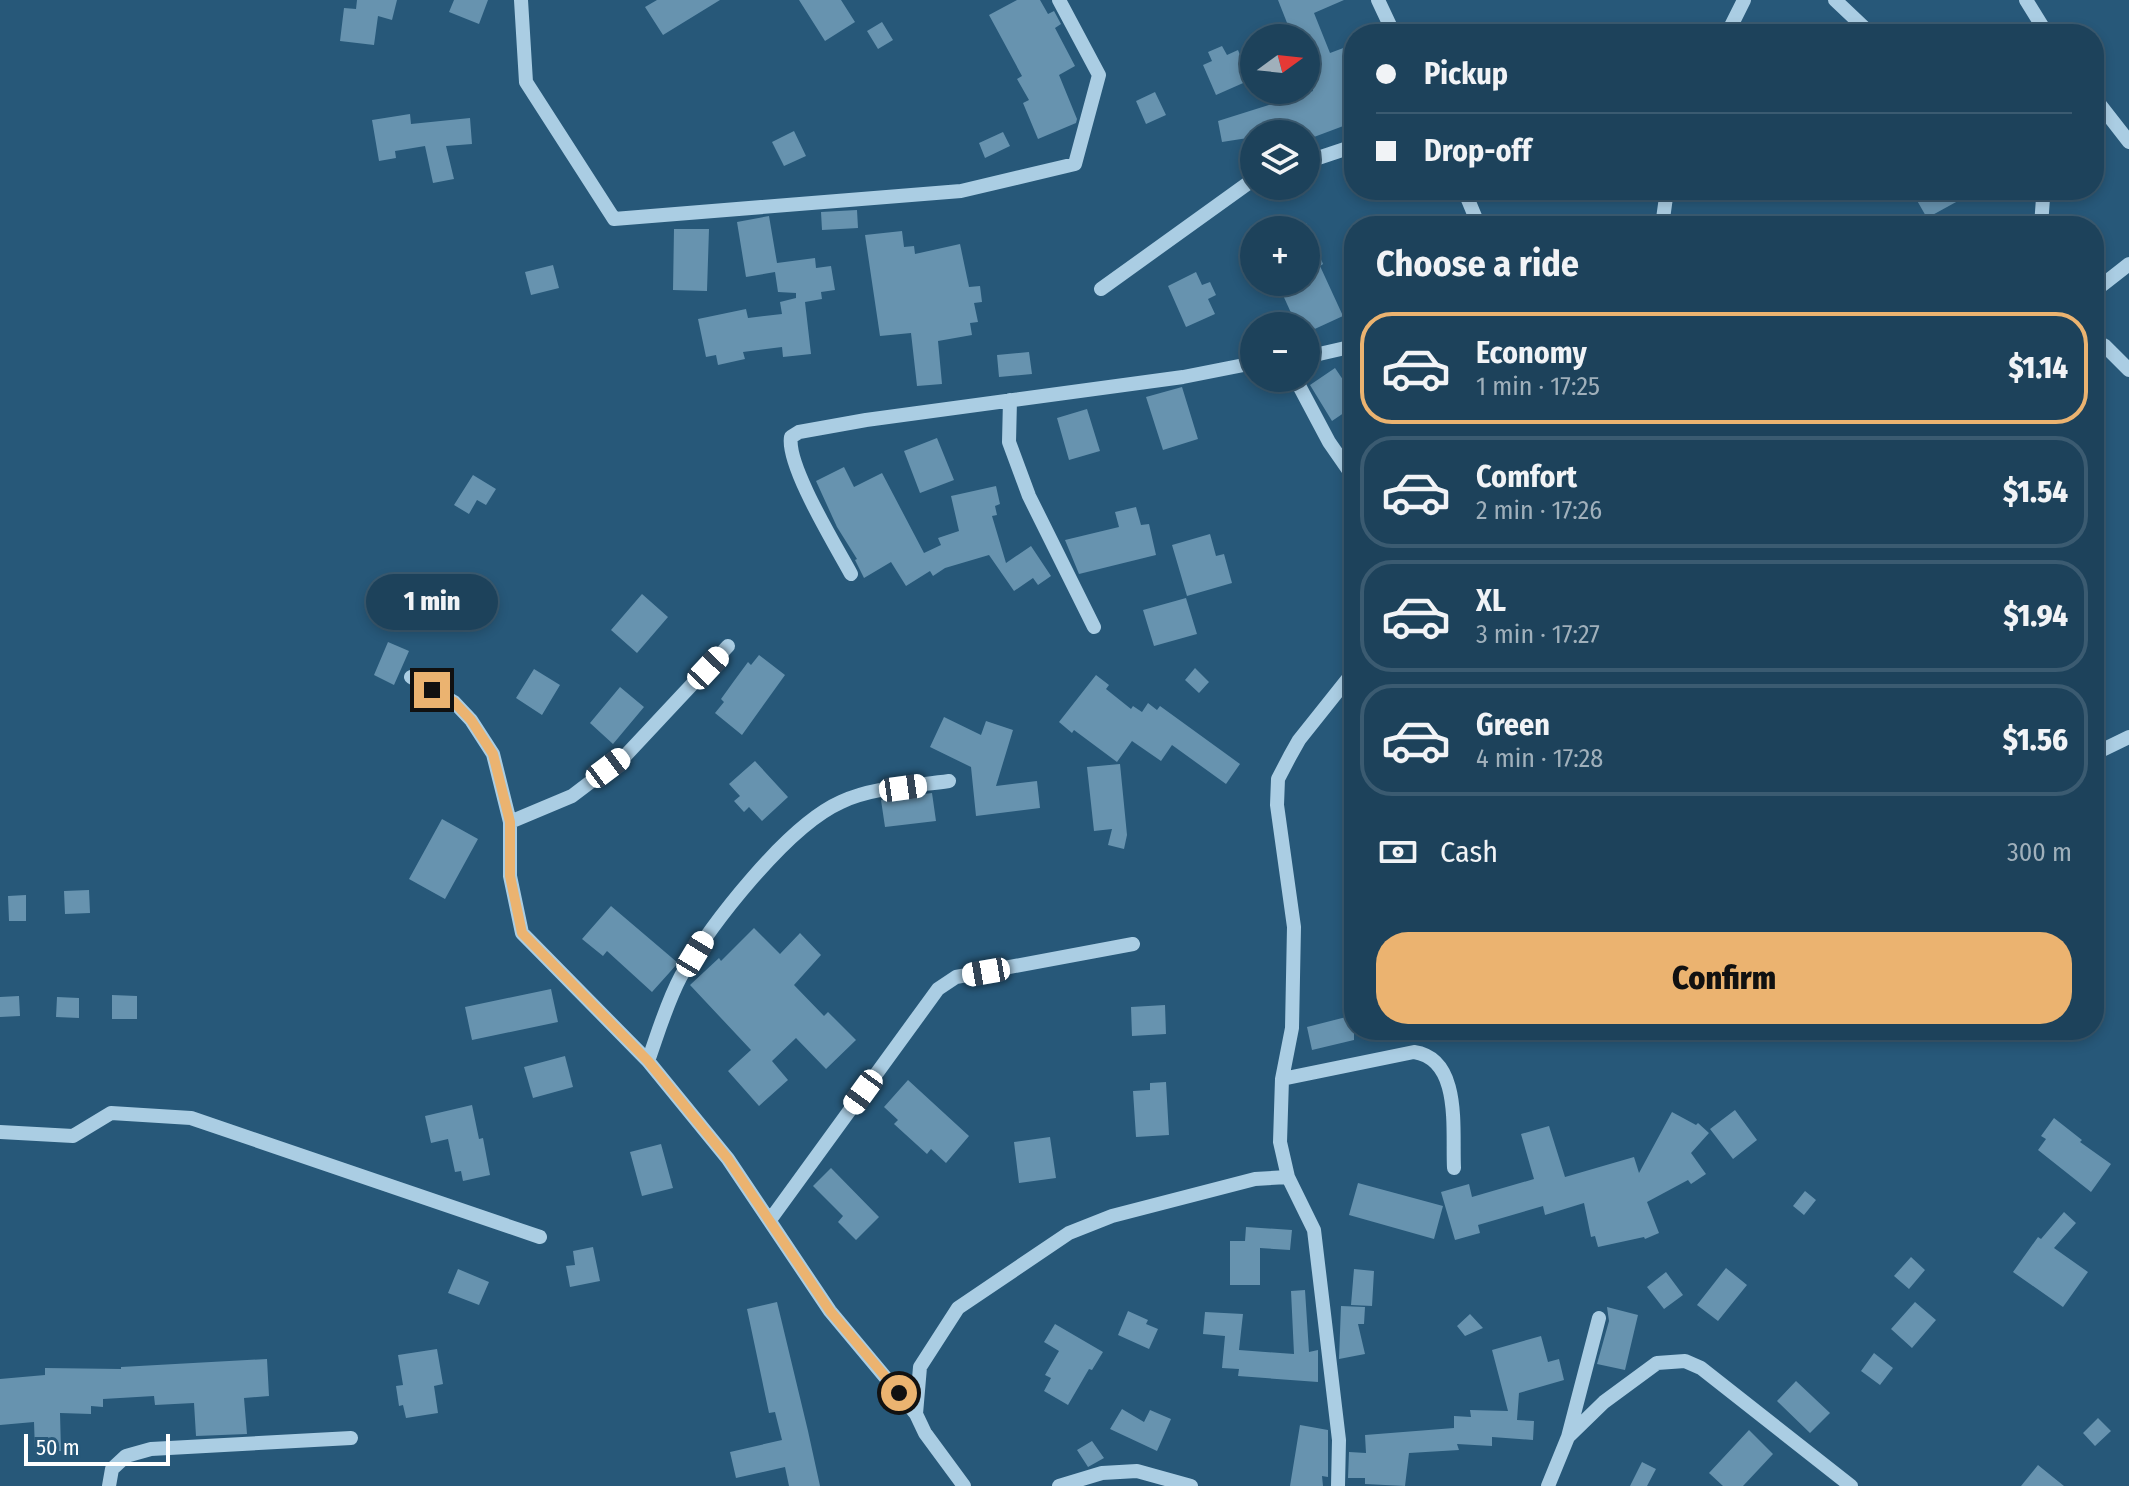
<!DOCTYPE html>
<meta charset="utf-8">
<style>
body{margin:0;font-family:"Fira Sans Condensed",sans-serif;background:#2a4d64;color:#f1f3f6;height:100vh;display:flex;flex-direction:column;font-size:30px;white-space:nowrap}
*{box-sizing:border-box;margin:0}
p{font-size:26px;color:#a0b0bb}
.icon{flex:none;width:44px;height:44px;fill:none;stroke:currentColor;stroke-width:2;stroke-linecap:round;stroke-linejoin:round}
.map{position:relative;flex:1;overflow:hidden}
.side{position:absolute;left:1344px;top:216px;width:760px;height:824px;display:flex;flex-direction:column;background:#1d425b;border-radius:32px;box-shadow:0 4px 12px #0003,0 0 0 2px #3b5b71}
.side>*{flex:none}
.guide{position:absolute;left:1344px;top:24px;width:760px;height:176px;border-radius:32px;box-shadow:0 4px 12px #0003,0 0 0 2px #3b5b71;display:grid;align-content:center;height:176px;padding:0 32px;background:#1d425b}
.needle{width:52px;rotate:75deg}
.tools{position:absolute;left:1240px;top:24px;display:grid;gap:16px}
.tools a{display:grid;place-items:center;width:80px;height:80px;border-radius:50%;background:#1d425b;box-shadow:0 4px 12px #0003,0 0 0 2px #3b5b71;font-size:40px}
.scale{position:absolute;left:24px;bottom:20px;width:146px;box-sizing:border-box;padding-left:8px;border:4px solid #fff;border-top:0;font-size:22px;line-height:28px;white-space:nowrap;color:#fff;-webkit-text-stroke:6px #275879;paint-order:stroke}
.end{position:absolute;width:36px;height:36px;margin:-18px;border:10px solid #ebb370;background:#111;box-shadow:0 0 0 4px #111}
.from{border-radius:50%}
.bubble{position:absolute;height:56px;border-radius:28px;background:#1d425b;box-shadow:0 4px 12px #0003,0 0 0 2px #3b5b71;font-size:26px;font-weight:800;line-height:56px;text-align:center}
.car{position:absolute;width:24px;height:48px;margin:-24px -12px;border-radius:10px;box-shadow:0 0 6px 2px #0007;background:linear-gradient(#fff 24%,#345 0 40%,#fff 0 76%,#345 0 86%,#fff 0)}
.guide b{display:flex;align-items:center;gap:28px;height:76px;font-size:30px}
.guide b+b{border-top:2px solid #3b5b71}
.guide i{width:20px;height:20px;background:#f1f3f6}
ul{padding:0;list-style:none}
li{display:flex;align-items:center;gap:24px;height:112px;margin:0 16px 12px;padding:0 16px;border:4px solid #3b5b71;border-radius:32px}
li div{flex:1}
li b{display:block;font-size:30px}
li em{font-style:normal;font-weight:800}
li.on{border-color:#ebb370}
li>.icon{width:72px;height:72px;stroke-width:1.5}
h2{padding:0 32px;font-size:36px;line-height:96px}
.pay{display:flex;align-items:center;gap:20px;height:88px;padding:0 32px;font-size:30px}
.pay p{margin-inline-start:auto}
.primary-button{display:flex;gap:16px;margin-top:auto;padding:16px 32px}
.primary-button a{flex:1;height:92px;border-radius:32px;background:#ebb370;color:#111;font-size:32px;font-weight:800;line-height:92px;text-align:center}
.map>svg:first-child{display:block}
</style>
<div class="map">
<svg width="2129" height="1486" viewBox="0 0 2129 1486">
<rect width="100%" height="100%" fill="#275879"/>
<path fill="#6793af" d="M357,0H397L392,20L378,16L374,45L340,41L344,8L356,9Z
M454,0H488L479,24L449,12Z
M657,0H720L663,35L645,7Z
M799,0H841L855,22L825,41Z
M1017,0H1040L1048,14L1054,11L1061,24L1055,28L1075,66L1059,75L1077,119L1076,123L1038,139L1023,103L1029,100L1017,79L1022,76L989,15Z
M1278,0H1344L1314,13L1330,53L1354,44V122L1306,140V134H1254V137L1222,142L1218,121L1313,91L1306,73V38H1293Z
M882,22L893,40L878,49L867,31Z
M1222,46L1227,55L1238,50L1250,80L1216,95L1203,65L1212,61L1208,52Z
M1155,92L1166,115L1146,124L1136,101Z
M410,114L411,124L470,118L472,144L446,146L454,179L433,183L425,146L395,151L396,158L379,161L372,120Z
M794,131L806,156L784,166L772,142Z
M1003,132L1010,146L985,158L979,143Z
M1911,190H1978L1927,218Z
M857,210L858,228L822,230L821,212Z
M769,216L777,263L815,258L816,268L831,266L835,290L821,292L822,299L805,302L811,354L783,357L782,347L743,352L745,359L718,365L716,355L706,357L698,319L746,309L748,318L782,314L780,302L796,298V293L778,292L775,272L746,277L737,222Z
M1306,223L1323,264L1320,266L1343,316L1306,333V326H1297L1277,282H1306Z
M674,229H709L707,291L673,290Z
M902,231L904,247L914,246L915,254L960,244L969,287L980,286L982,302L974,303L978,322L970,323L972,335L938,341L942,384L917,386L911,333L880,336L865,235Z
M553,265L559,288L531,295L525,272Z
M1196,272L1202,285L1210,282L1216,295L1208,299L1215,314L1186,327L1168,286Z
M1029,352L1032,374L999,377L997,355Z
M1335,368L1354,396V406L1332,421L1310,385Z
M1182,387L1198,439L1163,450L1146,397Z
M1087,409L1100,451L1069,460L1057,418Z
M937,438L954,480L920,493L904,451Z
M844,467L854,487L882,473L924,553L941,545L938,538L959,531L951,496L996,486L1000,504L995,506L997,515L992,516L1006,563L1031,546L1051,576L1038,585L1033,578L1014,591L989,555L945,568L933,576L930,571L906,586L891,562L864,578L855,560L857,559L837,527L816,481Z
M473,475L496,489L486,505L477,500L469,514L454,505Z
M1136,507L1141,525L1149,524L1156,555L1079,574L1065,540L1119,527L1115,512Z
M1210,534L1216,556L1224,554L1232,583L1187,596L1172,545Z
M642,594L668,617L637,653L611,630Z
M1186,598L1197,634L1154,646L1143,610Z
M388,642L409,651L394,685L374,675Z
M759,655L785,675L742,735L715,713L724,702L721,699L734,681L748,662L751,665Z
M1195,668L1209,682L1199,693L1185,680Z
M534,669L560,685L542,715L516,698Z
M1096,675L1109,685L1106,689L1131,709L1133,706L1142,712L1148,703L1157,710L1160,706L1240,764L1226,784L1172,745L1161,761L1132,741L1117,762L1074,730L1072,733L1059,722Z
M620,687L644,707L613,744L590,723Z
M944,717L981,735L986,721L1013,730L996,786L1037,781L1040,808L976,816L971,767L930,747Z
M755,761L788,797L762,821L749,807L744,812L734,801L740,796L729,784Z
M1120,764L1127,835L1124,849L1108,845L1112,829L1094,831L1087,767Z
M932,793L936,821L885,827L881,800Z
M442,819L478,839L445,899L409,879Z
M89,890L90,913L65,914L64,891Z
M26,895V921H9L8,896Z
M611,906L678,963L652,992L607,951L603,956L582,939Z
M754,928L780,954L800,933L821,955L794,985L824,1016L828,1012L856,1040L826,1069L796,1038L772,1061L788,1080L759,1106L728,1071L751,1050L690,985L719,958L721,961Z
M551,989L558,1022L472,1040L465,1007Z
M112,995L137,996V1019H112Z
M19,996L20,1016L0,1017V997Z
M57,997L79,998V1018L56,1017Z
M1165,1005L1166,1034L1132,1036L1131,1007Z
M1354,1015V1040L1312,1050L1307,1027Z
M565,1056L573,1087L533,1098L524,1067Z
M908,1080L969,1136L946,1163L931,1149L927,1154L894,1124L898,1120L884,1107Z
M1166,1082L1169,1135L1136,1137L1133,1091L1150,1090V1083Z
M472,1105L479,1139L483,1138L490,1175L463,1181L461,1171L455,1172L448,1139L431,1143L425,1116Z
M1735,1110L1757,1140L1733,1159L1710,1129Z
M1672,1112L1696,1125L1698,1123L1709,1133L1691,1153L1706,1174L1691,1184L1688,1180L1647,1202L1659,1233L1645,1239L1644,1237L1598,1247L1595,1236L1591,1237L1584,1203L1545,1215L1543,1206L1478,1225L1480,1233L1455,1240L1441,1192L1469,1184L1472,1197L1534,1179L1521,1134L1549,1126L1565,1177L1634,1157L1639,1173Z
M2054,1118L2082,1140L2080,1142L2111,1164L2091,1192L2038,1150L2046,1139L2041,1136Z
M1050,1137L1056,1178L1019,1183L1014,1142Z
M661,1144L673,1188L642,1196L630,1152Z
M831,1168L879,1217L856,1240L838,1222L843,1216L813,1186Z
M1358,1183L1443,1206L1434,1239L1349,1215Z
M1805,1191L1816,1200L1804,1215L1793,1206Z
M2064,1212L2076,1223L2054,1248L2088,1272L2063,1307L2013,1272L2038,1237L2041,1239Z
M1246,1227L1292,1230L1290,1250L1260,1248V1285H1230V1241H1245Z
M593,1247L600,1281L570,1287L566,1266L575,1265L573,1251Z
M1911,1257L1925,1270L1909,1289L1894,1276Z
M1726,1268L1747,1285L1718,1321L1697,1305Z
M458,1269L489,1282L479,1305L448,1293Z
M1354,1269L1374,1271L1372,1306L1351,1305Z
M1666,1272L1683,1295L1664,1309L1647,1287Z
M1305,1290L1309,1352L1318,1350V1382L1238,1376L1239,1369L1222,1368L1225,1336L1203,1334L1205,1312L1243,1314L1239,1350L1294,1354L1291,1291Z
M777,1302L808,1431L820,1486H789L785,1467L736,1478L730,1452L782,1440L775,1412L769,1413L747,1309Z
M1915,1302L1936,1320L1912,1348L1891,1329Z
M1341,1306L1365,1307L1364,1324H1358L1365,1354L1339,1359Z
M1607,1307L1638,1315L1625,1370L1597,1364L1609,1321Z
M1128,1311L1148,1320L1146,1324L1158,1329L1149,1349L1118,1335Z
M1470,1314L1483,1328L1465,1336L1457,1326Z
M1055,1324L1103,1352L1092,1370L1089,1369L1068,1405L1044,1391L1051,1378L1045,1375L1059,1351L1044,1342Z
M1541,1336L1548,1362L1559,1359L1564,1380L1519,1393L1517,1420L1534,1421L1533,1440L1492,1437V1446L1457,1444L1459,1450L1409,1453L1405,1486L1365,1484V1478H1348L1349,1452L1366,1453L1365,1435L1454,1428V1416L1471,1417L1470,1410L1508,1411L1492,1350Z
M437,1349L443,1384L434,1386L438,1413L406,1418L403,1405L399,1406L396,1386L403,1385L398,1355Z
M1874,1353L1893,1368L1880,1385L1861,1371Z
M267,1359L269,1396L244,1398L247,1434L196,1436L194,1403L155,1405L154,1396L103,1399V1407L91,1406V1414L60,1413L61,1451H35L34,1422L0,1425V1379L45,1375V1368L121,1369V1367Z
M1796,1381L1830,1413L1810,1433L1777,1401Z
M1122,1409L1144,1422L1150,1410L1171,1419L1157,1451L1110,1429Z
M2098,1418L2111,1431L2095,1446L2083,1433Z
M1300,1425L1328,1430V1477L1322,1476L1323,1486H1290Z
M1749,1430L1773,1454L1743,1486H1723L1709,1473Z
M1092,1441L1104,1458L1088,1467L1077,1450Z
M1642,1462L1656,1469L1647,1486H1630Z
M2038,1465L2064,1486H2021Z"/>
<g fill="none" stroke-linecap="round" stroke-linejoin="round">
<path stroke="#aacde3" stroke-width="14" d="M521,0L526,82L614,219L961,191L1075,164L1099,75L1059,0
M1378,0L1394,34
M1835,0L1871,34
M2026,0L2047,34
M1727,34L1744,0
M2094,97L2129,142
M1306,162L1354,146
M1464,190L1479,226
M2038,190L2043,198L2041,226
M1662,226L1667,190
M1101,289L1254,179
M2094,296L2101,286L2129,264
M2094,340L2105,346L2129,370
M1306,357L1354,346
M1295,378L1329,442L1354,478
M1010,400L1009,442L1029,496L1094,627
M851,574C836,546 786,465 791,437L799,432L866,420L1183,377L1254,363
M411,677L454,702L471,720L493,754L510,822V876L522,933L648,1061L728,1159L830,1311L916,1414
M2094,754L2129,737
M510,822L572,796L626,755L728,646
M648,1061C658,1033 667,1002 681,976C711,924 787,826 841,802C873,787 914,786 949,781
M1282,1079L1414,1052C1462,1059 1452,1130 1454,1168
M0,1132L73,1136L111,1113L191,1118L540,1237
M770,1220L938,989L956,977L1133,944
M1568,1437L1604,1402L1657,1363L1685,1361L1701,1368L1851,1486
M109,1486L112,1469L126,1456L151,1449L351,1438
M964,1486L925,1433L916,1414L920,1367L958,1308L1069,1233L1112,1216L1255,1179L1288,1177
M1059,1486L1102,1473L1137,1471L1191,1486
M1338,1486L1339,1440L1314,1230L1288,1177L1280,1142L1282,1079L1292,1028L1294,927L1277,805L1278,779L1290,756L1299,740L1354,671
M1548,1486L1568,1437L1599,1318"/>
</g>
<g fill="none" stroke-linecap="round" stroke-linejoin="round">
<path stroke="#ebb370" stroke-width="10" d="M432,690L454,702L471,720L493,754L510,822V876L522,933L648,1061L728,1159L830,1311L899,1393"/>
</g>
</svg>
<div class="tools">
<a><svg class="needle" viewBox="-14 -14 28 28"><path d="M0-13l5 13h-10z" fill="#e53935"/><path d="M0 13l5-13h-10z" fill="#a0b0bb"/></svg></a>
<a><svg class="icon" aria-label="layers" viewBox="0 0 24 24"><path d="M12 4l9 5-9 5-9-5zM3 14l9 5 9-5"/></svg></a>
<a>+</a>
<a>−</a>
</div>
<div class="scale">50 m</div>
<i class="end from" style="left:899px;top:1393px"></i>
<i class="end" style="left:432px;top:690px"></i>
<div class="bubble" style="left:366px;top:574px;width:132px">1 min</div>
<i class="car" style="left:708px;top:668px;rotate:43deg"></i>
<i class="car" style="left:608px;top:768px;rotate:53deg"></i>
<i class="car" style="left:903px;top:788px;rotate:82deg"></i>
<i class="car" style="left:695px;top:954px;rotate:31deg"></i>
<i class="car" style="left:986px;top:972px;rotate:260deg"></i>
<i class="car" style="left:863px;top:1092px;rotate:216deg"></i>
<div class="guide">
<b><i class="from"></i>Pickup</b>
<b><i></i>Drop-off</b>
</div>
<section class="side">
<h2>Choose a ride</h2>
<ul>
<li class="on"><svg class="icon" aria-label="car" viewBox="0 0 24 24"><path d="M5 17H2v-5l4-1 3-4h7l3 4 3 1v5h-3M9 17h6M6 11h13"/><circle cx="7" cy="17" r="2"/><circle cx="17" cy="17" r="2"/></svg><div><b>Economy</b><p>1 min · 17:25</p></div><em>$1.14</em></li>
<li><svg class="icon" aria-label="car" viewBox="0 0 24 24"><path d="M5 17H2v-5l4-1 3-4h7l3 4 3 1v5h-3M9 17h6M6 11h13"/><circle cx="7" cy="17" r="2"/><circle cx="17" cy="17" r="2"/></svg><div><b>Comfort</b><p>2 min · 17:26</p></div><em>$1.54</em></li>
<li><svg class="icon" aria-label="car" viewBox="0 0 24 24"><path d="M5 17H2v-5l4-1 3-4h7l3 4 3 1v5h-3M9 17h6M6 11h13"/><circle cx="7" cy="17" r="2"/><circle cx="17" cy="17" r="2"/></svg><div><b>XL</b><p>3 min · 17:27</p></div><em>$1.94</em></li>
<li><svg class="icon" aria-label="car" viewBox="0 0 24 24"><path d="M5 17H2v-5l4-1 3-4h7l3 4 3 1v5h-3M9 17h6M6 11h13"/><circle cx="7" cy="17" r="2"/><circle cx="17" cy="17" r="2"/></svg><div><b>Green</b><p>4 min · 17:28</p></div><em>$1.56</em></li>
</ul>
<div class="pay"><svg class="icon" aria-label="cash" viewBox="0 0 24 24"><path d="M3 7h18v10H3z"/><circle cx="12" cy="12" r="2"/></svg>Cash<p>300 m</p></div>
<div class="primary-button"><a>Confirm</a></div>
</section>
</div>
